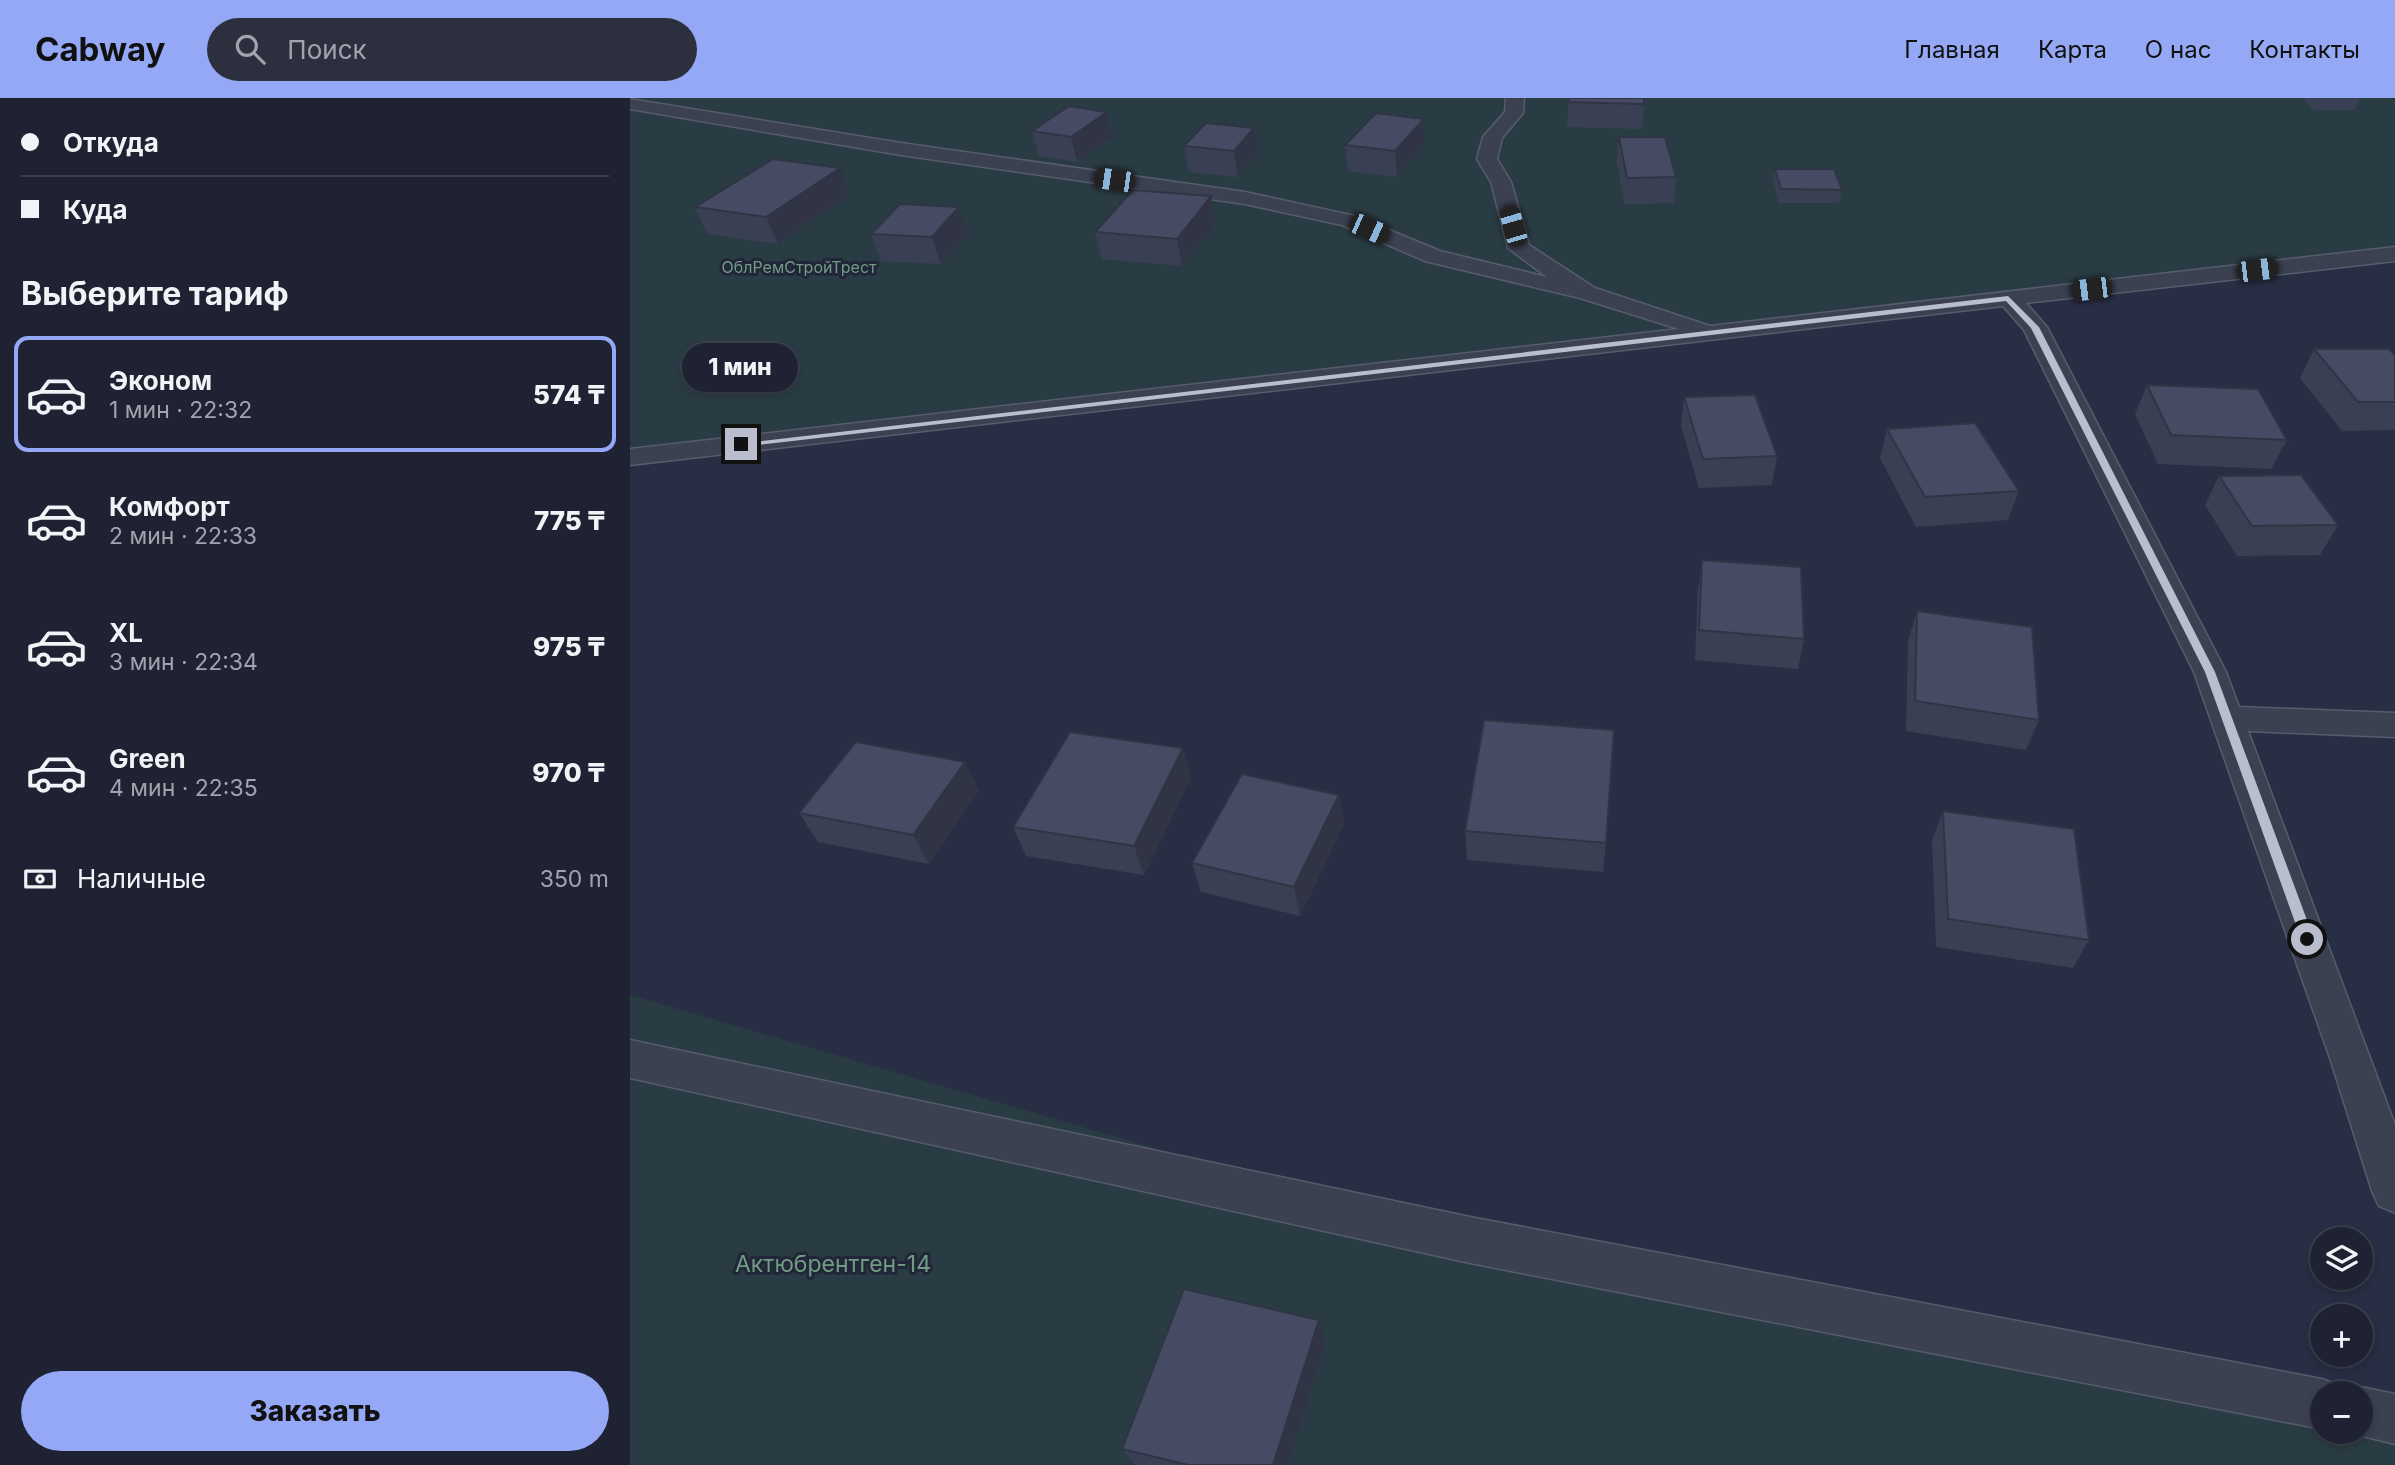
<!DOCTYPE html>
<html lang="ru">
<meta charset="utf-8">
<style>
body{margin:0;font-family:Inter,sans-serif;background:#2b2f3e;color:#f1f3f6;height:100vh;display:flex;flex-direction:column;font-size:26px;white-space:nowrap}
*{box-sizing:border-box;margin:0}
p{font-size:23px;color:#a1a4ac}
.icon{flex:none;width:38px;height:38px;fill:none;stroke:currentColor;stroke-width:2;stroke-linecap:round;stroke-linejoin:round}
.map{position:relative;flex:1;overflow:hidden}
.sheet{display:flex;flex-direction:column;background:#1e2232;width:630px}
.sheet>*{flex:none}
.guide{display:grid;align-content:center;height:154px;padding:0 21px;background:#1e2232}
.buttons{position:absolute;left:1680px;top:1129px;display:grid;gap:14px}
.buttons a{display:grid;place-items:center;width:63px;height:63px;border-radius:50%;background:#1e2232;box-shadow:0 4px 10px #0003,0 0 0 2px #3c3f4d;font-size:35px}
.end{position:absolute;width:32px;height:32px;margin:-16px;border:9px solid #b9bdcc;background:#111;box-shadow:0 0 0 4px #111}
.from{border-radius:50%}
.bubble{position:absolute;height:49px;border-radius:24px;background:#1e2232;box-shadow:0 4px 10px #0003,0 0 0 2px #3c3f4d;font-size:23px;font-weight:800;line-height:49px;text-align:center}
.car{position:absolute;width:21px;height:42px;margin:-21px -10px;border-radius:9px;box-shadow:0 0 5px 2px #0007;background:linear-gradient(#222 24%,#8ab4d8 0 40%,#222 0 76%,#8ab4d8 0 86%,#222 0)}
.guide b{display:flex;align-items:center;gap:24px;height:66px;font-size:26px}
.guide b+b{border-top:2px solid #3c3f4d}
.guide i{width:18px;height:18px;background:#f1f3f6}
ul{padding:0;list-style:none}
li{display:flex;align-items:center;gap:21px;height:116px;margin:0 14px 10px;padding:0 7px;border:4px solid transparent;border-radius:14px}
li div{flex:1}
li b{display:block;font-size:26px}
li em{font-style:normal;font-weight:800}
li.current{border-color:#95a8f6}
li>.icon{width:63px;height:63px;stroke-width:1.5}
h2{padding:0 21px;font-size:32px;line-height:84px}
.pay{display:flex;align-items:center;gap:18px;height:77px;padding:0 21px;font-size:26px}
.pay p{margin-inline-start:auto}
.primary-button{display:flex;gap:14px;margin-top:auto;padding:14px 21px}
.primary-button a{flex:1;height:80px;border-radius:42px;background:#95a8f6;color:#111;font-size:28px;font-weight:800;line-height:80px;text-align:center}
header{display:flex;align-items:center;gap:42px;box-sizing:border-box;height:98px;padding:0 35px;background:#95a8f6;color:#111}
header strong{font-size:33px}
nav{display:flex;gap:38px;margin-inline-start:auto;font-size:24px}
.search{width:490px;height:63px;background:#2b2f3e;display:flex;align-items:center;gap:18px;box-sizing:border-box;padding:0 24px;border-radius:38px;color:#a1a4ac;font-size:26px}
main{display:flex;flex:1;min-height:0}
.map>svg:first-child{display:block}
</style>
<header>
<strong>Cabway</strong>
<div class="search"><svg class="icon" aria-label="search" viewBox="0 0 24 24"><circle cx="10" cy="10" r="6"/><path d="M15 15l6 6"/></svg>Поиск</div>
<nav><a>Главная</a><a>Карта</a><a>О нас</a><a>Контакты</a></nav>
</header>
<main>
<section class="sheet">
<div class="guide">
<b><i class="from"></i>Откуда</b>
<b><i></i>Куда</b>
</div>
<h2>Выберите тариф</h2>
<ul>
<li class="current"><svg class="icon" aria-label="car" viewBox="0 0 24 24"><path d="M5 17H2v-5l4-1 3-4h7l3 4 3 1v5h-3M9 17h6M6 11h13"/><circle cx="7" cy="17" r="2"/><circle cx="17" cy="17" r="2"/></svg><div><b>Эконом</b><p>1 мин · 22:32</p></div><em>574 ₸</em></li>
<li><svg class="icon" aria-label="car" viewBox="0 0 24 24"><path d="M5 17H2v-5l4-1 3-4h7l3 4 3 1v5h-3M9 17h6M6 11h13"/><circle cx="7" cy="17" r="2"/><circle cx="17" cy="17" r="2"/></svg><div><b>Комфорт</b><p>2 мин · 22:33</p></div><em>775 ₸</em></li>
<li><svg class="icon" aria-label="car" viewBox="0 0 24 24"><path d="M5 17H2v-5l4-1 3-4h7l3 4 3 1v5h-3M9 17h6M6 11h13"/><circle cx="7" cy="17" r="2"/><circle cx="17" cy="17" r="2"/></svg><div><b>XL</b><p>3 мин · 22:34</p></div><em>975 ₸</em></li>
<li><svg class="icon" aria-label="car" viewBox="0 0 24 24"><path d="M5 17H2v-5l4-1 3-4h7l3 4 3 1v5h-3M9 17h6M6 11h13"/><circle cx="7" cy="17" r="2"/><circle cx="17" cy="17" r="2"/></svg><div><b>Green</b><p>4 мин · 22:35</p></div><em>970 ₸</em></li>
</ul>
<div class="pay"><svg class="icon" aria-label="cash" viewBox="0 0 24 24"><path d="M3 7h18v10H3z"/><circle cx="12" cy="12" r="2"/></svg>Наличные<p>350 m</p></div>
<div class="primary-button"><a>Заказать</a></div>
</section>
<div class="map">
<svg width="1765" height="1367" viewBox="0 0 1765 1367">
<rect width="100%" height="100%" fill="#282e43"/>
<path fill="#2a3c43" d="M0,0H1765V156L0,359Z
M0,897L840,1142L1692,1314V1334H1731V1322L1765,1329V1367H0Z"/>
<g fill="none" stroke-linecap="round" stroke-linejoin="round">
<defs>
<path id="service" d="M876,0H894L893,15L872,40L867,61L881,84L899,147L965,190L1080,228L1765,149V163L1396,205L1417,229L1596,574L1609,609L1765,615V639L1618,633L1765,1027V1115L1749,1108L1742,1093L1701,963L1564,574L1394,232L1373,208L0,367V351L1049,231L950,200L795,163L712,127L615,106L271,57L0,11V1L271,45L615,94L725,118L810,153L917,179L878,150L861,84L847,61L853,39L875,14Z
M0,942L840,1119L1692,1281L1710,1288L1713,1295H1692V1331L840,1165L0,980Z
M1731,1289L1765,1296V1346L1717,1334H1731V1295H1716Z"/>
</defs>
<use href="#service" stroke="#575c6d" stroke-width="3"/>
<use href="#service" fill="#3c4152" fill-rule="evenodd"/>
</g>
<path fill="#3a4054" d="M939,0L1014,6L1012,31L937,29Z
M1673,0H1731L1725,12H1684Z
M477,14L482,39L447,64L409,58L402,33Z
M989,39L1046,79L1044,105L995,106L987,65Z
M795,46L767,79L718,73L715,47Z
M554,48L628,55L608,79L559,74Z
M1145,71L1212,92L1209,105H1149L1143,84Z
M220,96L148,146L77,136L65,109Z
M586,125L552,168L472,161L465,134Z
M241,136H338L311,166L251,163Z
M1684,251L1765,257V332L1712,333L1670,280Z
M1517,287L1657,342L1641,371L1528,366L1505,316Z
M1054,299L1147,358L1142,387L1069,390L1051,328Z
M1257,331L1389,393L1378,422L1286,429L1250,360Z
M1589,378L1708,427L1690,457L1607,458L1575,407Z
M1072,462L1174,541L1168,571L1065,562L1068,492Z
M1287,513L1409,622L1396,652L1276,633L1278,543Z
M553,650L561,680L514,777L396,758L383,729Z
M335,664L349,693L299,766L188,744L169,715Z
M709,697L714,726L670,818L571,794L562,765Z
M1313,713L1459,842L1443,870L1306,849L1302,742Z
M835,733L976,745L973,774L837,762Z
M696,1243L658,1367H505L492,1351Z"/>
<path fill="#303445" d="M477,14L482,39L447,64L441,39Z
M794,21L795,46L767,79L765,53Z
M624,30L628,55L608,79L604,53Z
M210,70L220,96L148,146L136,119Z
M581,98L586,125L552,168L547,141Z
M329,109L338,136L311,166L302,139Z
M553,650L561,680L514,777L504,748Z
M335,664L349,693L299,766L283,737Z
M709,697L714,726L670,818L664,789Z
M689,1222L696,1243L658,1367H643Z"/>
<path fill="#444b62" stroke="#303445" stroke-width="2" d="M939,0H1014V6L938,4Z
M439,8L477,14L441,39L402,33Z
M746,15L794,21L765,53L715,47Z
M576,25L624,30L604,53L554,48Z
M989,39H1035L1046,79L997,80Z
M143,61L210,70L136,119L65,109Z
M1145,71H1204L1212,92L1151,91Z
M503,92L581,98L547,141L465,134Z
M270,106L329,109L302,139L241,136Z
M1684,251H1759L1765,257V304H1728Z
M1517,287L1628,291L1657,342L1541,337Z
M1125,297L1147,358L1073,361L1054,299Z
M1345,325L1389,393L1295,399L1257,331Z
M1671,377L1708,427L1622,428L1589,378Z
M1072,462L1171,469L1174,541L1069,532Z
M1287,513L1402,529L1409,622L1285,603Z
M854,622L984,632L976,745L835,733Z
M440,634L553,650L504,748L383,729Z
M226,644L335,664L283,737L169,715Z
M612,676L709,697L664,789L562,765Z
M1313,713L1444,731L1459,842L1318,821Z
M554,1191L689,1222L643,1367H558L492,1351Z"/>
<path fill="#b9bdcc" d="M1378,198L1409,229L1585,574L1684,841L1682,844L1677,846L1671,841L1575,574L1401,230L1376,203L111,349L107,346Z"/>
<g text-anchor="middle" dominant-baseline="central" stroke-width="6" stroke-linejoin="round" paint-order="stroke">
<g font-size="16" fill="#719c83" stroke="#212638">
<text x="169" y="169">ОблРемСтройТрест</text>
</g>
<g font-size="23" fill="#719c83" stroke="#212638">
<text x="203" y="1166">Актюбрентген-14</text>
</g>
</g>
</svg>
<div class="buttons">
<a><svg class="icon" aria-label="layers" viewBox="0 0 24 24"><path d="M12 4l9 5-9 5-9-5zM3 14l9 5 9-5"/></svg></a>
<a>+</a>
<a>−</a>
</div>
<i class="end from" style="left:1677px;top:841px"></i>
<i class="end" style="left:111px;top:346px"></i>
<div class="bubble" style="left:52px;top:245px;width:116px">1 мин</div>
<i class="car" style="left:484px;top:82px;rotate:278deg"></i>
<i class="car" style="left:883px;top:128px;rotate:344deg"></i>
<i class="car" style="left:739px;top:131px;rotate:114deg"></i>
<i class="car" style="left:1627px;top:172px;rotate:83deg"></i>
<i class="car" style="left:1461px;top:191px;rotate:263deg"></i>
</div>
</main>
